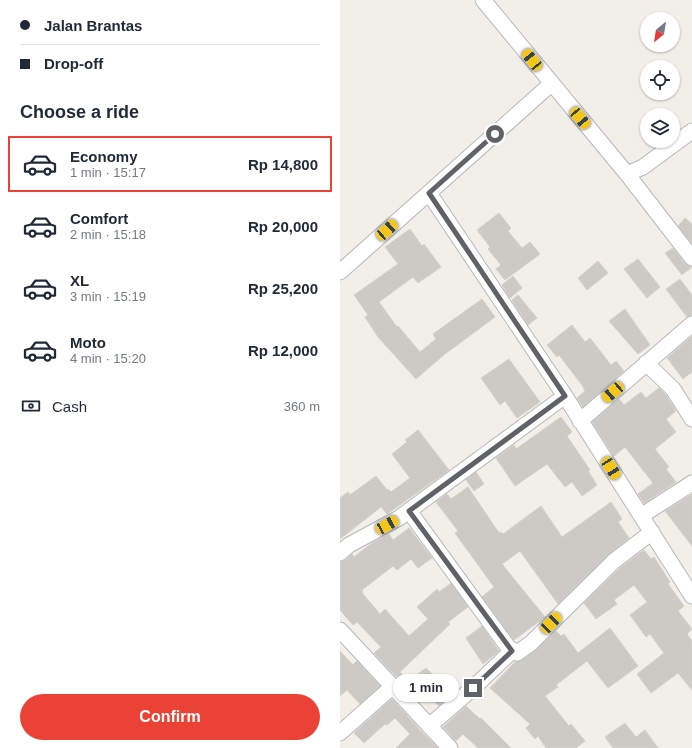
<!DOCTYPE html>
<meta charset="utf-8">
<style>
body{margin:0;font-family:Arial,sans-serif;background:#f2f2f3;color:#1f2937;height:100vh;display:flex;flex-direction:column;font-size:15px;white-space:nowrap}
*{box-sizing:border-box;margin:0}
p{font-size:13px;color:#747a83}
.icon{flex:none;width:22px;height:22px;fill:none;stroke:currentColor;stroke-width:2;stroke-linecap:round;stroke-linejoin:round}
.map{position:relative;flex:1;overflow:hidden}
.sheet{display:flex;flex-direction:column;background:#fff;width:340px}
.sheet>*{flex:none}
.top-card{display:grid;align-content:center;height:88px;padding:0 20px;background:#fff}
.needle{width:26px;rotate:210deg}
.tools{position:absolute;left:300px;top:12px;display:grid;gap:8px}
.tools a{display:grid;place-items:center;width:40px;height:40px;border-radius:50%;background:#fff;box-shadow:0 1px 3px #0004;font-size:20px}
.end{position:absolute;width:18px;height:18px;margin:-9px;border:5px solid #5f6368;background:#fff;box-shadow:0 0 0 2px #fff}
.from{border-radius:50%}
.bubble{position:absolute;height:28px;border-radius:14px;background:#fff;box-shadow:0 1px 3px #0004;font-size:13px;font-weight:600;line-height:28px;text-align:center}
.car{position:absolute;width:12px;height:24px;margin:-12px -6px;border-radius:5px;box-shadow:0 0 3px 1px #0007;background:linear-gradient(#f5c518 24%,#345 0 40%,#f5c518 0 76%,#345 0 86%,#f5c518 0)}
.top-card b{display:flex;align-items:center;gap:14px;height:38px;font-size:15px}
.top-card b+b{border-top:1px solid #e0e1e3}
.top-card i{width:10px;height:10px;background:#1f2937}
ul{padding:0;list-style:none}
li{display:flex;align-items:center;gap:12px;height:56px;margin:0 8px 6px;padding:0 12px;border:2px solid transparent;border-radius:0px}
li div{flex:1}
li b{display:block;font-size:15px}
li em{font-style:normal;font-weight:600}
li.selected{border-color:#ea4335}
li>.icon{width:36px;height:36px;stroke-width:1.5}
h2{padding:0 20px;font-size:18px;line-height:48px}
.pay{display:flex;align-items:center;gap:10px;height:44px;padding:0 20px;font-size:15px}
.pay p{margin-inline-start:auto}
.cta{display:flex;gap:8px;margin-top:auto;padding:8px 20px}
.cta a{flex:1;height:46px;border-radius:24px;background:#ea4335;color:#fff;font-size:16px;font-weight:600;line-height:46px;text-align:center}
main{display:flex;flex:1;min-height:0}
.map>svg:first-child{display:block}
</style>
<main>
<section class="sheet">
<div class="top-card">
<b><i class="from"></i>Jalan Brantas</b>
<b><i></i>Drop-off</b>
</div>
<h2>Choose a ride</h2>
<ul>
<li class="selected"><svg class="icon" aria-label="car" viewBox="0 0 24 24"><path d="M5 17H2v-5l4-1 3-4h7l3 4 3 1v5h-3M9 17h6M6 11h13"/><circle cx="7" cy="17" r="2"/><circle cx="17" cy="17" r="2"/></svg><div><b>Economy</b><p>1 min · 15:17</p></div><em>Rp 14,800</em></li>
<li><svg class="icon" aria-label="car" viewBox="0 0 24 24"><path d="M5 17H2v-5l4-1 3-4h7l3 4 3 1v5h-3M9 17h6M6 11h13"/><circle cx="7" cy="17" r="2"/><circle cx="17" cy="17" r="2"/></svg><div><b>Comfort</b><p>2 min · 15:18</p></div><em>Rp 20,000</em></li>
<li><svg class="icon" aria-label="car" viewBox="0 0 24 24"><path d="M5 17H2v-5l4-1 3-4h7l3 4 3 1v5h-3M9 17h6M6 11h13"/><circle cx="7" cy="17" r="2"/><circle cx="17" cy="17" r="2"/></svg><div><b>XL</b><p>3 min · 15:19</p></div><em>Rp 25,200</em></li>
<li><svg class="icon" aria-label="car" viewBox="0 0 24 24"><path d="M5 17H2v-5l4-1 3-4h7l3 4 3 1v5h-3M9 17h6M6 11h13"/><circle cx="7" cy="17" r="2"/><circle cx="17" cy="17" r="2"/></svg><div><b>Moto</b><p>4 min · 15:20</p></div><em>Rp 12,000</em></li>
</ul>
<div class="pay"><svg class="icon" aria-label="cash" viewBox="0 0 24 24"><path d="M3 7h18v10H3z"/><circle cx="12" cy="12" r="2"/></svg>Cash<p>360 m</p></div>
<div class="cta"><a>Confirm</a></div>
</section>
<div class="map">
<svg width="352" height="748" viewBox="0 0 352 748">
<rect width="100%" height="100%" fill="#f1efe8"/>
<path fill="#cccac5" stroke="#d6d1c6" d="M159,213L171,228L168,231L182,248L190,242L200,254L165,280L156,269L161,265L148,249L150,247L137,230Z
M345,218L352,224V243L338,226Z
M70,229L82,246L84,244L101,267L78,283L73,277L39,302L57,327L58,326L80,352L96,339L93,334L142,299L155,317L105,354L76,379L38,337L25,317L28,315L14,295L58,264L45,247Z
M333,248L345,264L352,267L342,275L325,253Z
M298,259L320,287L307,298L284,269Z
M258,261L268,273L247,290L238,278Z
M173,276L182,288L170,298L162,285Z
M340,279L352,295V315L347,317L326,289Z
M178,295L197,318L188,325L172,300Z
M285,309L310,345L298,354L269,321Z
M232,325L245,342L250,338L271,365L276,361L284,371L243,407L237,398L245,391L242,385L219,355L217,357L207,345Z
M352,336V372L343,379L327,358Z
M169,359L200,402L177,418L165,401L160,405L141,378Z
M319,388L326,395L336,411L326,419L336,432L315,449L329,467L326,469L336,482L304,503L298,494L313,483L285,447L274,456L252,422L279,399L284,405L301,392L306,398Z
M221,417L232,432L227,436L250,470L248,471L257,485L242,496L232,482L225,487L207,464L175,486L156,458L174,445L176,449Z
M78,430L109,470L47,514L41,507L0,539V498L8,492L10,495L36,476L47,490L48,489L51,492L70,478L52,454L67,442L65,440Z
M136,472L144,484L134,491L126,480Z
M128,487L159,533L161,532L163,534L201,506L222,537L271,502L282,519L278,522L289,538L268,555L218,604L180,551L162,564L205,617L174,640L142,597L154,587L115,533L118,531L96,502L107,494L111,499Z
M352,494V546L325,511Z
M69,528L92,558L78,568L71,559L57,570L53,566L22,590L23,594L40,614L45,609L69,636L88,619L77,607L97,589L99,592L111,583L128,607L108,622L110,624L60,672L69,684L66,687L34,653L41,647L17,622L13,625L0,610V562L6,560L12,554L14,557L32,543L49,534L53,540Z
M304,550L311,559L314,557L330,582L328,584L344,606L338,611L352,629L347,634L352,641V690L338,673L311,693L297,674L324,653L310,634L306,637L290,615L307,602L294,585L274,600L277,604L256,619L244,603L280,568Z
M142,626L159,651L143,664L126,638Z
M270,628L298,666L268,688L247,661L216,685L218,687L205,696L229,726L231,724L245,741L236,748H206L198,736L195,739L186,728L190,724L150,688L175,662L182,660L195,651L216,631L221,636L224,634L238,653Z
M0,651L13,665L17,661L40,686L20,704L7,690L0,696Z
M86,668L113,694L99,706L71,679Z
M52,699L82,732L98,748H56L70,734L55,718L47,725L45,724L24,743L14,733Z
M126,706L140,719L141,718L171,748H138L123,734L116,741L103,727Z
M285,723L296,737L305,730L318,748H273L265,737Z"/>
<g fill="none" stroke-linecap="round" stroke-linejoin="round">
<defs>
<path id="minor" d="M143,0L287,174L352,258
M287,174L303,167L352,131
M89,193L225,396L352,596
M0,272L211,84
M306,363L333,389L352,419
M240,421L352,324
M69,511L168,647L177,653L190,644L274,561L312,532
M301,516L352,483
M0,553L9,545L59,518L225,396
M0,630L110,748
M89,726L133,688L172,651
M0,733L52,687"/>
</defs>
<use href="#minor" stroke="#b5b8bc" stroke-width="17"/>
<use href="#minor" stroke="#fff" stroke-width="15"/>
</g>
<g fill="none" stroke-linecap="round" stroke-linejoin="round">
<path stroke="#5f6368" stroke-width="5" d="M133,688L172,651L69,511L225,396L89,193L155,134"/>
</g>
</svg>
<div class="tools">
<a><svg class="needle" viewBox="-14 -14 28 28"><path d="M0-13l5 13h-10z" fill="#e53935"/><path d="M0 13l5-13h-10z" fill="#747a83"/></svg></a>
<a><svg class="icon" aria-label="locate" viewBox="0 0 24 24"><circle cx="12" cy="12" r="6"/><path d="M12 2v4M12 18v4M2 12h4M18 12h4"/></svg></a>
<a><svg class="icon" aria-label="layers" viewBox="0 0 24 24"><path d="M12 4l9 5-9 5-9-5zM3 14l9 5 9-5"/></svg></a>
</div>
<i class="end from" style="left:155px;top:134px"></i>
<i class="end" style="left:133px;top:688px"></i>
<div class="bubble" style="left:53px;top:674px;width:66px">1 min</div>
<i class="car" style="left:192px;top:60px;rotate:321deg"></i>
<i class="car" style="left:240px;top:118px;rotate:140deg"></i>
<i class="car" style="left:47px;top:230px;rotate:48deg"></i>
<i class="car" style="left:273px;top:392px;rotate:229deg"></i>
<i class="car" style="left:271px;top:468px;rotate:147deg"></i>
<i class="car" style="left:47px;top:525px;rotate:61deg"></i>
<i class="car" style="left:211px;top:623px;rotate:45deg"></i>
</div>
</main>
